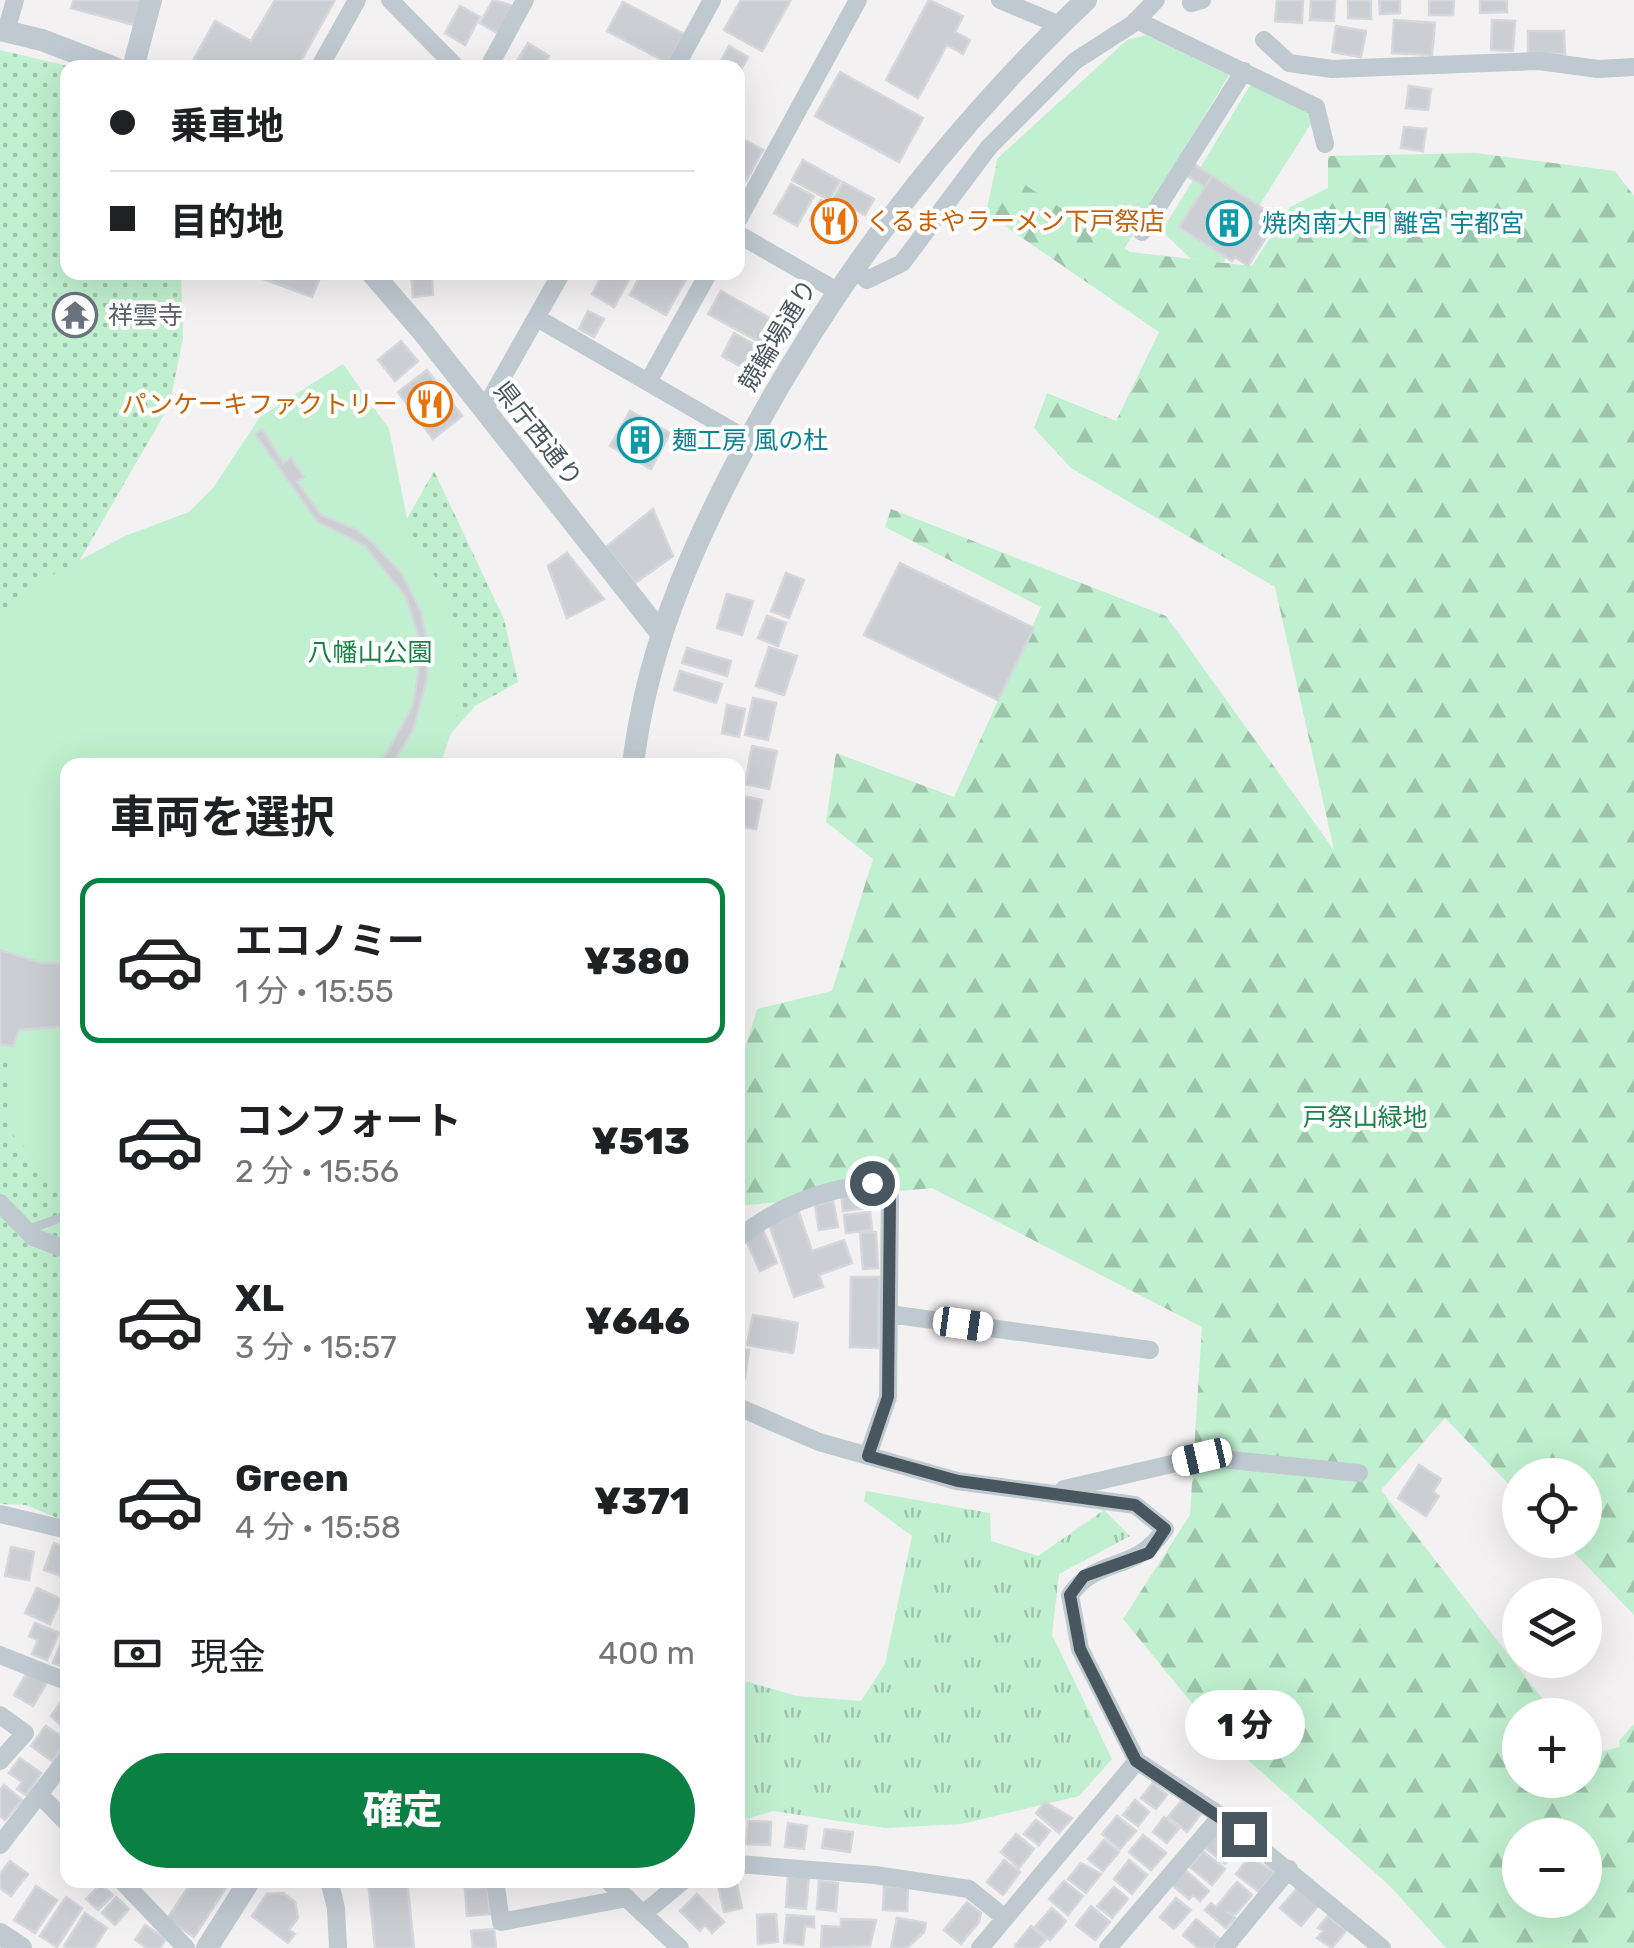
<!DOCTYPE html>
<html lang="ja">
<meta charset="utf-8">
<style>
body{margin:0;font-family:Rubik,"Noto Sans JP",sans-serif;background:#f6f6f6;color:#202124;height:100vh;display:flex;flex-direction:column;font-size:38px;white-space:nowrap}
*{box-sizing:border-box;margin:0}
p{font-size:32px;color:#757577}
.icon{flex:none;width:55px;height:55px;fill:none;stroke:currentColor;stroke-width:2;stroke-linecap:round;stroke-linejoin:round}
.map{position:relative;flex:1;overflow:hidden}
.details{position:absolute;left:60px;top:758px;width:685px;height:1130px;display:flex;flex-direction:column;background:#fff;border-radius:20px;box-shadow:0 10px 40px #0002}
.details>*{flex:none}
.hud{position:absolute;left:60px;top:60px;width:685px;height:220px;border-radius:20px;box-shadow:0 10px 40px #0002;display:grid;align-content:center;height:220px;padding:0 50px;background:#fff}
.controls{position:absolute;left:1502px;top:1458px;display:grid;gap:20px}
.controls a{display:grid;place-items:center;width:100px;height:100px;border-radius:50%;background:#fff;box-shadow:0 10px 40px #0002;font-size:50px}
.end{position:absolute;width:45px;height:45px;margin:-22px;border:12px solid #48565f;background:#fff;box-shadow:0 0 0 5px #fff}
.from{border-radius:50%}
.bubble{position:absolute;height:70px;border-radius:35px;background:#fff;box-shadow:0 10px 40px #0002;font-size:32px;font-weight:800;line-height:70px;text-align:center}
.car{position:absolute;width:30px;height:60px;margin:-30px -15px;border-radius:12px;box-shadow:0 0 8px 2px #0007;background:linear-gradient(#fff 24%,#345 0 40%,#fff 0 76%,#345 0 86%,#fff 0)}
.hud b{display:flex;align-items:center;gap:35px;height:95px;font-size:38px}
.hud b+b{border-top:2px solid #e0e0e0}
.hud i{width:25px;height:25px;background:#202124}
ul{padding:0;list-style:none}
li{display:flex;align-items:center;gap:30px;height:165px;margin:0 20px 15px;padding:0 30px;border:5px solid transparent;border-radius:20px}
li div{flex:1}
li b{display:block;font-size:38px}
li em{font-style:normal;font-weight:800}
li.on{border-color:#0b8043}
li>.icon{width:90px;height:90px;stroke-width:1.5}
h2{padding:0 50px;font-size:45px;line-height:120px}
.pay{display:flex;align-items:center;gap:25px;height:110px;padding:0 50px;font-size:38px}
.pay p{margin-inline-start:auto}
.action{display:flex;gap:20px;margin-top:auto;padding:20px 50px}
.action a{flex:1;height:115px;border-radius:60px;background:#0b8043;color:#fff;font-size:40px;font-weight:800;line-height:115px;text-align:center}
.map>svg:first-child{display:block}
</style>
<div class="map">
<svg width="1634" height="1948" viewBox="0 0 1634 1948">
<defs>
<pattern id="grass-tufts" width="24" height="20" patternUnits="userSpaceOnUse" patternTransform="scale(2.5)"><rect width="24" height="20" fill="#c0f0cf"/><path d="M3 7l-1-3M5 7V3M7 7l1-3M15 17l-1-3M17 17v-4M19 17l1-3" fill="none" stroke="#9ec5ab"/></pattern>
<pattern id="forest-firs" width="22" height="20" patternUnits="userSpaceOnUse" patternTransform="scale(2.5)"><rect width="22" height="20" fill="#c0f0cf"/><path d="M5 1l3.5 6h-7zM16 11l3.5 6h-7z" fill="#9ec5ab"/></pattern>
<pattern id="park-dots" width="8" height="8" patternUnits="userSpaceOnUse" patternTransform="scale(2.5)"><rect width="8" height="8" fill="#c0f0cf"/><path d="M2 2h.1M6 6h.1" fill="none" stroke="#9ec5ab" stroke-width="1.8" stroke-linecap="round"/></pattern>
</defs>
<rect width="100%" height="100%" fill="#f3f1f1"/>
<path fill="url(#grass-tufts)" d="M866,1491L990,1513L991,1541L1038,1556L1104,1510L1130,1536L1059,1574L1052,1635L1112,1759L1079,1796L961,1824L885,1828L773,1811L738,1822V1679L797,1696L861,1701L885,1664L912,1536L864,1501Z"/>
<path fill="url(#forest-firs)" fill-rule="evenodd" d="M1475,153L1615,171L1634,196V1615L1562,1540H1585V1475H1520V1496L1445,1418L1381,1490L1555,1715H1520V1780H1585V1755L1620,1747L1619,1741L1634,1724V1948H1446L1390,1886L1214,1730L1123,1619L1190,1515L1202,1327L932,1188L738,1206V1072L757,1009L832,991L873,859L826,822L836,753L954,797L1041,607L885,527L891,509L1166,616L1334,850L1275,587L1071,468L1034,428L1047,393L1116,421L1159,332L986,213L996,166L1130,252L1252,266L1290,207L1328,188V156ZM1520,1835H1585V1900H1520Z"/>
<path fill="url(#park-dots)" d="M0,50L72,67L68,68V272L181,273L183,339L169,406L73,572L399,533L434,471L504,619L518,682L475,706L423,765H68L67,1522L26,1505L0,1504Z"/>
<path fill="#c0f0cf" d="M1146,35L1229,75L1124,249L996,166L997,159L1127,40Z
M1257,84L1312,112V122L1223,263L1191,259L1162,231L1249,87Z
M343,364L389,429L409,528L446,597L462,639L463,698L440,765H68L67,1193L13,1135L12,1057L0,1055V613L41,581L125,536L189,512L213,488L260,417Z"/>
<path fill="#cbced3" stroke="#d5d7dc" stroke-width="2.5" d="M74,0H141L134,25L71,8Z
M275,0H335L297,68H209L194,59L215,21L251,41Z
M493,0L516,7L501,35L480,23Z
M741,0H791L762,51L724,30Z
M929,0L963,16L955,32L970,40L963,54L947,45L918,98L886,80Z
M1277,0H1303L1302,23L1275,21Z
M1311,0H1335L1334,21L1310,20Z
M1348,0H1371V19L1348,18Z
M1379,0H1400V13L1380,14Z
M1429,0H1454L1453,15H1429Z
M1480,0H1507V12L1480,13Z
M623,2L684,34L668,63L607,31Z
M460,6L480,17L465,45L445,33Z
M1394,20L1435,23L1432,55L1392,53Z
M1492,20L1515,21L1513,51L1491,50Z
M1336,26L1366,31L1361,57L1332,52Z
M1528,31H1564L1565,54H1528Z
M528,43L549,56L543,68H513Z
M729,46L748,57L738,75V68H717Z
M840,72L923,118L899,162L815,116Z
M1409,86L1431,89L1428,110L1406,108Z
M1404,127L1426,129L1423,151L1401,148Z
M738,136L763,150L746,181L738,177Z
M1182,156L1212,176L1205,187L1175,168Z
M803,160L840,181L829,200L792,180Z
M1212,176L1278,218L1248,266L1235,257L1232,261L1179,227Z
M843,182L874,199L865,215L834,198Z
M791,184L814,196L797,226L774,213Z
M821,200L858,221L847,241L810,220Z
M244,272H316L319,280L312,297Z
M411,272H484L432,277L433,295L413,297Z
M604,272L632,274L614,307L592,294Z
M642,272H690L666,315L630,295Z
M721,291L784,326L772,349L708,314Z
M588,311L604,319L594,337L579,329Z
M734,333L770,353L758,376L722,356Z
M401,341L418,361L395,381L378,360Z
M427,370L462,416L433,439L398,392Z
M630,411L670,433L651,469L610,446Z
M262,429L283,463L291,458L304,477L297,482L321,515L355,529L372,542L402,574L421,612L428,649L427,679L413,730L392,765H380L413,705L420,661L421,644L406,597L365,546L317,521L255,434Z
M653,509L673,556L635,583L606,547Z
M567,553L604,599L567,618L548,566Z
M900,563L1034,628L998,700L864,635Z
M786,573L804,580L789,618L771,611Z
M727,594L753,601L742,635L717,628Z
M767,616L786,623L778,646L758,638Z
M769,647L797,656L784,695L756,686Z
M687,648L731,661L727,676L682,663Z
M680,671L722,684L716,703L674,690Z
M753,698L776,703L768,740L745,735Z
M727,705L745,709L739,737L722,733Z
M752,746L777,751L769,789L745,784Z
M738,795L762,800L756,829L738,826Z
M0,950L41,963H68V1026L19,1030L13,1046L0,1044Z
M866,1190L868,1208L843,1211L841,1192Z
M833,1201L838,1227L819,1230L815,1205Z
M797,1207L812,1251L844,1240L852,1263L819,1275L823,1287L794,1297L767,1218Z
M870,1212L872,1230L846,1233L844,1215Z
M763,1230L777,1263L760,1271L745,1238Z
M876,1232L878,1268L863,1269L860,1233Z
M851,1277H879L878,1348L850,1347Z
M753,1315L798,1323L793,1353L747,1345Z
M738,1348L749,1350L745,1378L738,1377Z
M1419,1465L1441,1479L1433,1492L1439,1496L1426,1516L1398,1498Z
M54,1543L68,1548L67,1578L44,1570Z
M11,1547L34,1552L29,1580L5,1576Z
M37,1588L61,1599L50,1624L25,1613Z
M35,1623L59,1633L47,1660L32,1654L38,1640L29,1636Z
M63,1638L68,1640V1668L53,1663Z
M28,1671L47,1682L33,1706L14,1695Z
M68,1691V1732L51,1716Z
M46,1726L67,1740L52,1761L31,1746Z
M20,1758L41,1773L26,1795L17,1789L22,1782L9,1773Z
M1153,1783L1167,1795L1156,1809L1141,1798Z
M4,1785L22,1800L5,1820L0,1816V1790Z
M1183,1799L1201,1814L1187,1832L1168,1817Z
M1135,1800L1149,1812L1138,1826L1123,1815Z
M1045,1802L1072,1818L1059,1833L1036,1813Z
M1117,1816L1136,1831L1120,1849L1102,1834Z
M1164,1817L1179,1828L1167,1843L1153,1832Z
M1036,1820L1050,1831L1039,1845L1024,1834Z
M748,1821L771,1822L770,1845L746,1844Z
M788,1823L807,1826L804,1849L785,1847Z
M825,1829L853,1832L850,1852L822,1848Z
M1217,1829L1239,1847L1225,1864L1203,1846Z
M1016,1834L1034,1849L1019,1868L1001,1852Z
M1143,1835L1166,1853L1151,1870L1129,1852Z
M1104,1840L1119,1852L1103,1871L1088,1859Z
M1203,1851L1225,1869L1212,1885L1190,1867Z
M1249,1857L1275,1872L1259,1892L1236,1874Z
M1004,1860L1020,1872L1003,1895L987,1882Z
M1129,1860L1147,1875L1132,1894L1114,1879Z
M10,1861L28,1874L11,1896L0,1888V1874Z
M1081,1863L1101,1874L1086,1893L1068,1879Z
M1185,1870L1209,1891L1200,1901L1193,1895L1189,1899L1172,1885Z
M788,1876L809,1877L806,1909L786,1907Z
M193,1880H231L194,1937L167,1919Z
M368,1880H407L414,1948H375Z
M717,1880H736L742,1908L724,1912Z
M819,1881L838,1883L836,1911L817,1909Z
M1064,1881L1083,1896L1068,1915L1049,1899Z
M1237,1882L1252,1895L1236,1914L1229,1913L1235,1918L1226,1928L1205,1910L1211,1903L1216,1907Z
M101,1884L113,1895L98,1910L86,1899Z
M36,1886L57,1900L35,1933L14,1920Z
M884,1886L908,1887L907,1911L883,1910Z
M487,1887L490,1914L467,1916L465,1889Z
M1114,1887L1128,1899L1112,1918L1097,1906Z
M1298,1887L1319,1905L1301,1926L1280,1908Z
M283,1893L295,1902L298,1918L289,1930L295,1934L288,1943L252,1916L267,1894Z
M697,1894L724,1922L712,1933L705,1925L700,1931L680,1911Z
M66,1897L82,1908L57,1947L40,1936Z
M116,1897L129,1909L115,1925L102,1913Z
M1176,1898L1191,1910L1174,1929L1160,1917Z
M967,1902L981,1913L979,1922L961,1944L944,1930Z
M1091,1906L1110,1922L1095,1940L1076,1925Z
M1052,1908L1066,1921L1050,1940L1035,1927Z
M85,1913L107,1928L94,1948H67L64,1946Z
M776,1914L778,1942L758,1944L757,1915Z
M787,1915L814,1917V1927L805,1926L803,1945L784,1943Z
M1328,1916L1346,1931L1332,1948L1317,1938L1323,1931L1318,1928Z
M897,1918L926,1923L924,1932L907,1948H891Z
M841,1919L876,1920L870,1946L821,1948L822,1926L841,1927Z
M1196,1919L1220,1939L1213,1948H1198L1183,1935Z
M145,1925L166,1939L160,1948H147L135,1940Z
M1031,1926L1046,1939L1038,1948H1018L1015,1946Z
M494,1929L496,1948H473L471,1931Z"/>
<g fill="none" stroke-linecap="round" stroke-linejoin="round">
<path stroke="#bfc9d0" stroke-width="9" d="M27,1230L68,1215"/>
<path stroke="#bfc9d0" stroke-width="18" d="M390,0L457,68
M1000,0L1060,25
M1191,3L1202,0
M1136,20L1316,107L1325,144
M6,31L15,0
M1264,40L1289,63L1332,69L1539,61L1598,69L1634,67
M319,68L357,0
M488,68L525,0
M675,68L712,0
M738,220L858,0
M1142,232L1244,71
M738,234L837,291
M853,268L867,280L902,263L989,147L1075,61L1134,23L1156,0
M537,318L748,440
M648,382L709,272
M484,410L562,272
M0,1203L33,1237L68,1250
M738,1238C780,1205 819,1191 872,1183L890,1198L888,1397L868,1455
M889,1314L1150,1350
M738,1407L819,1442L957,1481L1135,1505L1165,1529C1134,1575 1100,1554 1070,1595L1080,1649L1137,1761L1221,1816L1382,1948
M1064,1489L1202,1457L1359,1473
M0,1514L68,1530
M0,1655L68,1682
M0,1715L25,1733L0,1761
M39,1794L68,1824
M0,1845L68,1757
M738,1864L875,1875L969,1889L1005,1918
M121,1880L186,1948
M329,1880L336,1908L338,1948
M495,1880L501,1922L627,1898
M607,1880L680,1948
M643,1914L684,1880
M980,1948L1137,1761
M1108,1948L1221,1816
M1224,1948L1289,1869"/>
<path stroke="#bfc9d0" stroke-width="22" d="M0,30L42,40L115,68
M133,68L151,0
M371,272L422,331L660,632
M633,765C646,654 687,557 739,458C830,285 945,134 1086,0
M0,1934L21,1948
M207,1948L250,1880"/>
</g>
<g fill="none" stroke-linecap="round" stroke-linejoin="round">
<path stroke="#48565f" stroke-width="12" d="M872,1183L890,1198L888,1397L868,1456L958,1481L1135,1505L1165,1529L1149,1553L1084,1576L1070,1595L1080,1649L1136,1761L1244,1834"/>
</g>
<defs>
<symbol id="restaurant-ring" viewBox="-11 -11 22 22"><circle r="9.5" fill="#fff" stroke="#e8710a" stroke-width="1.5"/><path d="M-5-6h1v4h1v-4h1v4h1v-4h1v5L-1.5 .5V6h-2V.5L-5-1ZM5-6V6H3V1.5H1.5Q1.5-4 5-6Z" fill="#e8710a"/></symbol>
<symbol id="building-ring" viewBox="-11 -11 22 22"><circle r="9.5" fill="#fff" stroke="#0f9aa8" stroke-width="1.5"/><path d="M-4-6H4V6H1V3H-1V6H-4ZM-2.5-4.3h1.7v1.8h-1.7ZM.8-4.3h1.7v1.8H.8ZM-2.5-1h1.7V.8h-1.7ZM.8-1h1.7V.8H.8Z" fill="#0f9aa8"/></symbol>
<symbol id="temple-ring" viewBox="-11 -11 22 22"><circle r="9.5" fill="#fff" stroke="#6b7280" stroke-width="1.5"/><path d="M0-6L5-2H3V0L6.5 2.5H4V6H1.5V3h-3V6H-4V2.5H-6.5L-3 0V-2H-5Z" fill="#6b7280"/></symbol>
</defs>
<g fill-rule="evenodd">
<use href="#restaurant-ring" x="809" y="196" width="50" height="50"/>
<use href="#building-ring" x="1204" y="198" width="50" height="50"/>
<use href="#temple-ring" x="50" y="290" width="50" height="50"/>
<use href="#restaurant-ring" x="405" y="379" width="50" height="50"/>
<use href="#building-ring" x="615" y="415" width="50" height="50"/>
</g>
<g text-anchor="middle" dominant-baseline="central" stroke-width="8" stroke-linejoin="round" paint-order="stroke">
<g font-size="25" fill="#c56008" stroke="#fff" text-anchor="start">
<text x="866" y="221">くるまやラーメン下戸祭店</text>
<text x="398" y="404" text-anchor="end">パンケーキファクトリー</text>
</g>
<g font-size="25" fill="#0d838f" stroke="#fff" text-anchor="start">
<text x="1262" y="223">焼肉南大門 離宮 宇都宮</text>
<text x="672" y="440">麺工房 風の杜</text>
</g>
<g font-size="25" fill="#5b616d" stroke="#fff" text-anchor="start">
<text x="108" y="315">祥雲寺</text>
</g>
<g font-size="25" fill="#48565f" stroke="#fff">
<text transform="translate(778 335) rotate(-59)">競輪場通り</text>
<text transform="translate(538 434) rotate(52)">県庁西通り</text>
</g>
<g font-size="25" fill="#178245" stroke="#fff">
<text x="370" y="652">八幡山公園</text>
<text x="1365" y="1117">戸祭山緑地</text>
</g>
</g>
</svg>
<div class="controls">
<a><svg class="icon" aria-label="locate" viewBox="0 0 24 24"><circle cx="12" cy="12" r="6"/><path d="M12 2v4M12 18v4M2 12h4M18 12h4"/></svg></a>
<a><svg class="icon" aria-label="layers" viewBox="0 0 24 24"><path d="M12 4l9 5-9 5-9-5zM3 14l9 5 9-5"/></svg></a>
<a>+</a>
<a>−</a>
</div>
<i class="end from" style="left:872px;top:1183px"></i>
<i class="end" style="left:1244px;top:1834px"></i>
<div class="bubble" style="left:1185px;top:1690px;width:120px">1 分</div>
<i class="car" style="left:963px;top:1324px;rotate:98deg"></i>
<i class="car" style="left:1202px;top:1457px;rotate:257deg"></i>
<div class="hud">
<b><i class="from"></i>乗車地</b>
<b><i></i>目的地</b>
</div>
<section class="details">
<h2>車両を選択</h2>
<ul>
<li class="on"><svg class="icon" aria-label="car" viewBox="0 0 24 24"><path d="M5 17H2v-5l4-1 3-4h7l3 4 3 1v5h-3M9 17h6M6 11h13"/><circle cx="7" cy="17" r="2"/><circle cx="17" cy="17" r="2"/></svg><div><b>エコノミー</b><p>1 分 · 15:55</p></div><em>¥380</em></li>
<li><svg class="icon" aria-label="car" viewBox="0 0 24 24"><path d="M5 17H2v-5l4-1 3-4h7l3 4 3 1v5h-3M9 17h6M6 11h13"/><circle cx="7" cy="17" r="2"/><circle cx="17" cy="17" r="2"/></svg><div><b>コンフォート</b><p>2 分 · 15:56</p></div><em>¥513</em></li>
<li><svg class="icon" aria-label="car" viewBox="0 0 24 24"><path d="M5 17H2v-5l4-1 3-4h7l3 4 3 1v5h-3M9 17h6M6 11h13"/><circle cx="7" cy="17" r="2"/><circle cx="17" cy="17" r="2"/></svg><div><b>XL</b><p>3 分 · 15:57</p></div><em>¥646</em></li>
<li><svg class="icon" aria-label="car" viewBox="0 0 24 24"><path d="M5 17H2v-5l4-1 3-4h7l3 4 3 1v5h-3M9 17h6M6 11h13"/><circle cx="7" cy="17" r="2"/><circle cx="17" cy="17" r="2"/></svg><div><b>Green</b><p>4 分 · 15:58</p></div><em>¥371</em></li>
</ul>
<div class="pay"><svg class="icon" aria-label="cash" viewBox="0 0 24 24"><path d="M3 7h18v10H3z"/><circle cx="12" cy="12" r="2"/></svg>現金<p>400 m</p></div>
<div class="action"><a>確定</a></div>
</section>
</div>
